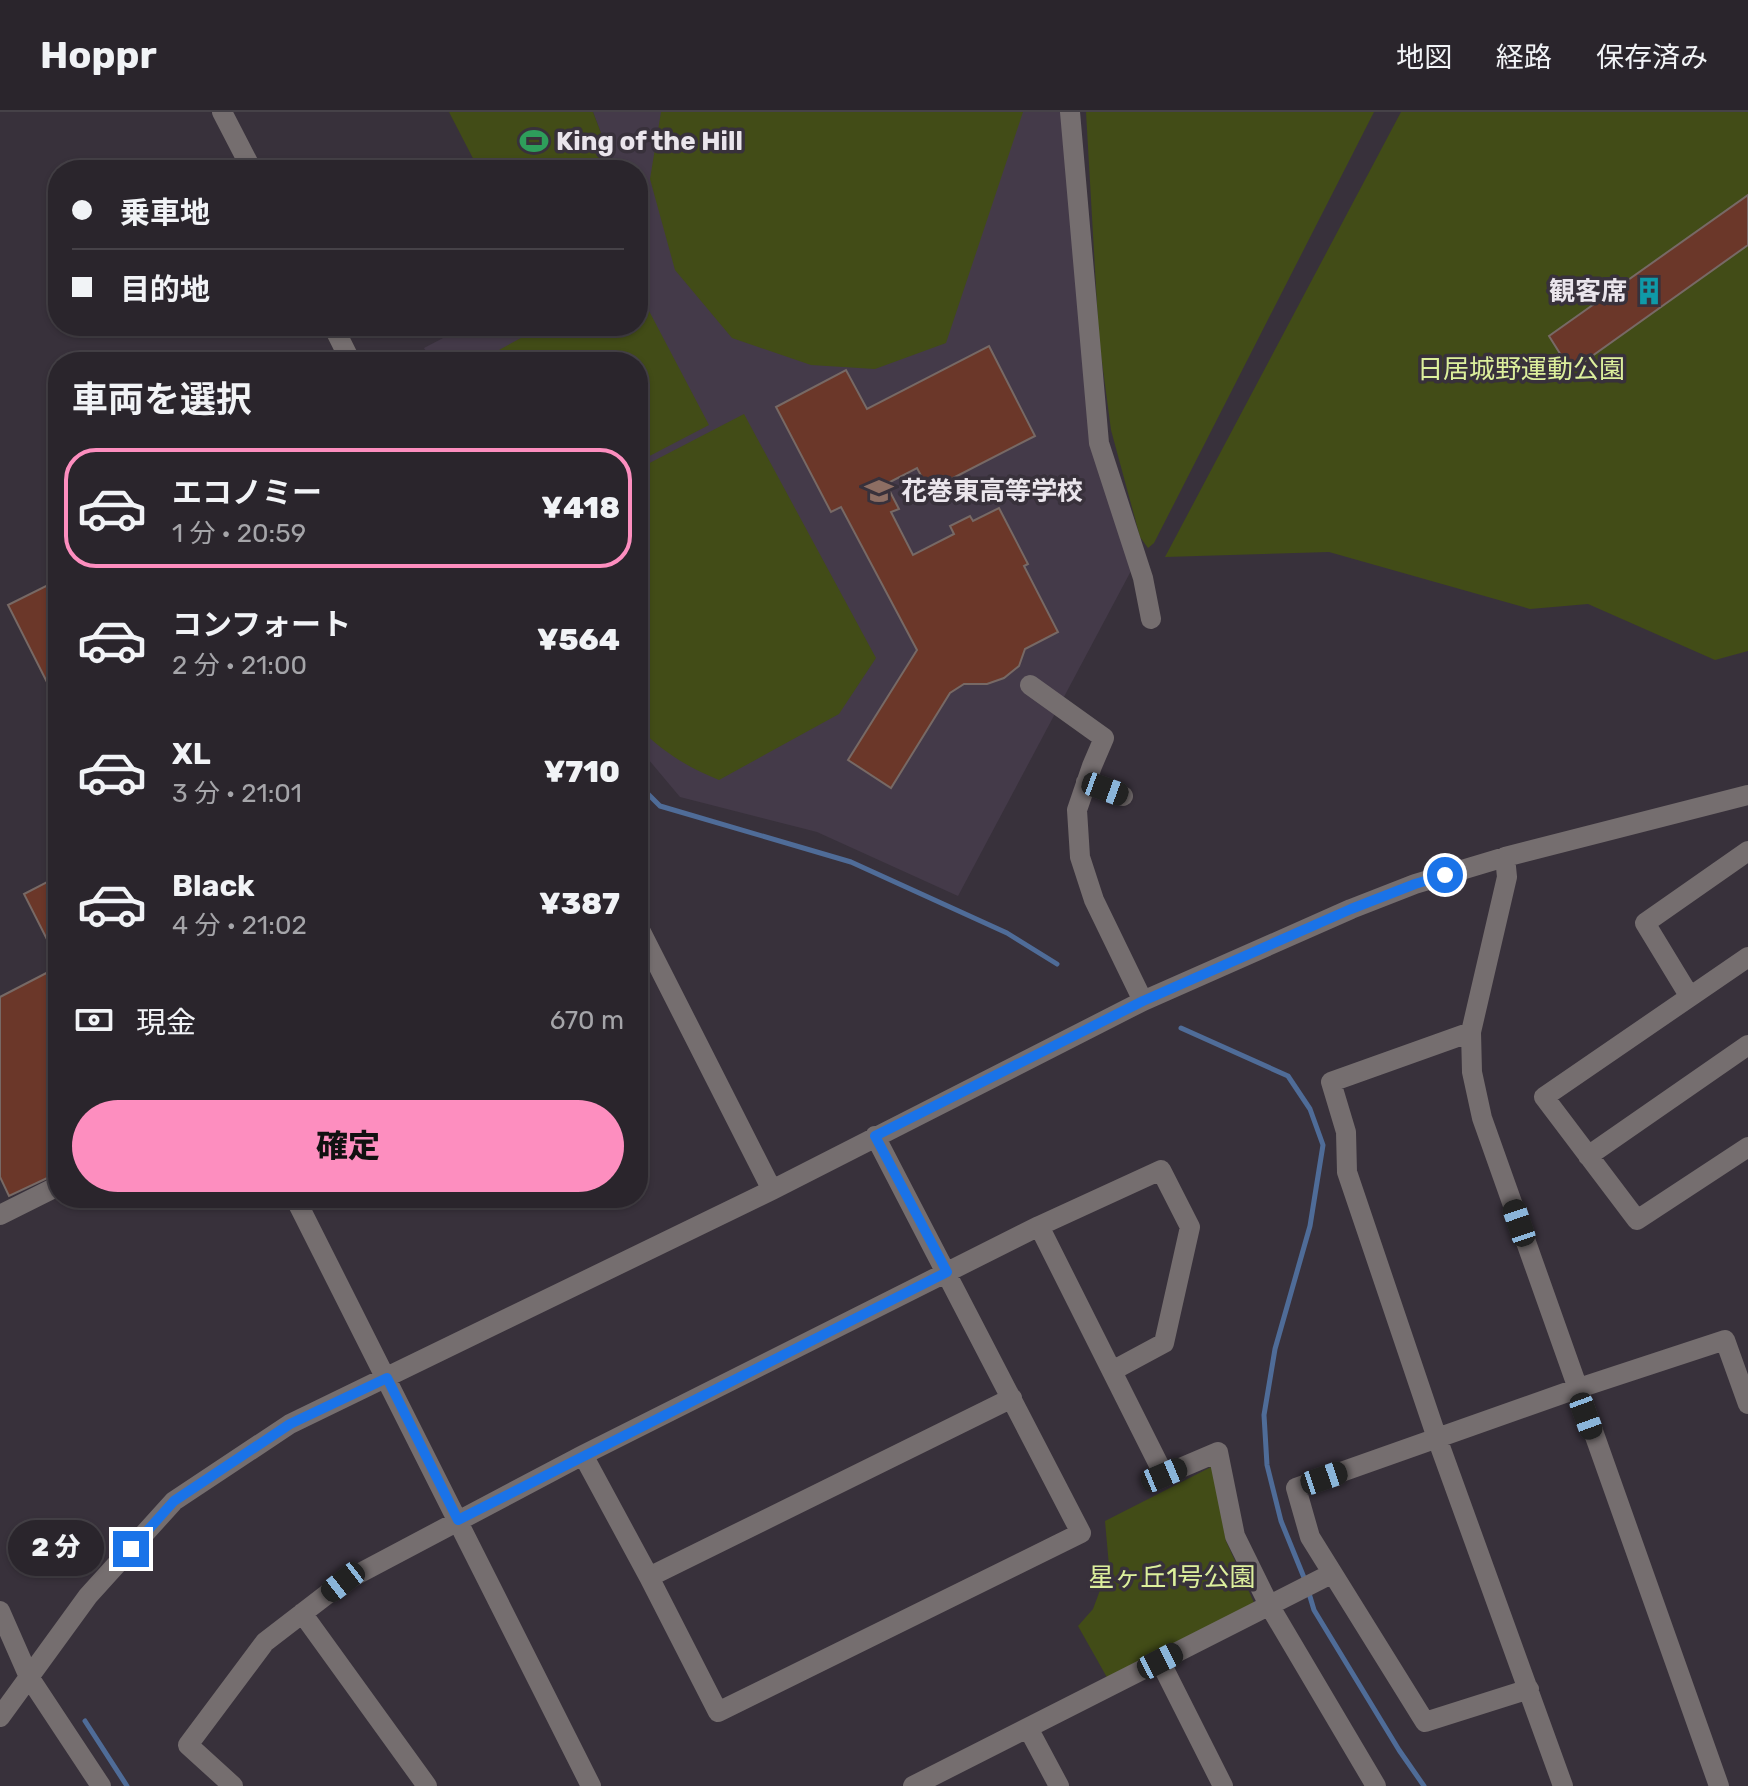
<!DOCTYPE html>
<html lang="ja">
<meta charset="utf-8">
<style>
body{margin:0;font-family:Rubik,"Noto Sans JP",sans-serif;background:#363138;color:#f1f3f6;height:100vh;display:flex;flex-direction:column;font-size:30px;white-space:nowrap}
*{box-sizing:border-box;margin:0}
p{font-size:26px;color:#a5a5a9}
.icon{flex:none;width:44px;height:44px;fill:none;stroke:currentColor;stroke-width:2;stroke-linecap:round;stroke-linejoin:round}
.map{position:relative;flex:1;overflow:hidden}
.drawer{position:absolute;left:48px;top:240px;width:600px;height:856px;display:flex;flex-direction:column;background:#2a252c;border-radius:32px;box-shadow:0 2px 6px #0004,0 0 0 2px #464248}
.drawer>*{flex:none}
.guide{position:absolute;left:48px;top:48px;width:600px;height:176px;border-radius:32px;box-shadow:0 2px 6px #0004,0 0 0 2px #464248;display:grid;align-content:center;height:176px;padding:0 24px;background:#2a252c}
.end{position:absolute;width:36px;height:36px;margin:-18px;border:10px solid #1a73e8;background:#fff;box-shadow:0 0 0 4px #fff}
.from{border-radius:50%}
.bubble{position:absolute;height:56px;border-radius:28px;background:#2a252c;box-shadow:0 2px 6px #0004,0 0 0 2px #464248;font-size:26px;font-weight:800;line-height:56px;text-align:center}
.car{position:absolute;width:24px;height:48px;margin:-24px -12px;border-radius:10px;box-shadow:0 0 6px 2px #0007;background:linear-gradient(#222 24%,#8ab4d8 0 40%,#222 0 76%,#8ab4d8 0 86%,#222 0)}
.guide b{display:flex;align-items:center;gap:28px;height:76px;font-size:30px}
.guide b+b{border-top:2px solid #464248}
.guide i{width:20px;height:20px;background:#f1f3f6}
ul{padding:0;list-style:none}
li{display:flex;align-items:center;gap:24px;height:120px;margin:0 16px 12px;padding:0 8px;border:4px solid transparent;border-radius:32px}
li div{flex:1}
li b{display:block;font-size:30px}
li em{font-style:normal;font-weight:800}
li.selected{border-color:#fd8ebf}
li>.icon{width:72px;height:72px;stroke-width:1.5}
h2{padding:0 24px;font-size:36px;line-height:96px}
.pay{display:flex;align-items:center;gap:20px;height:88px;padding:0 24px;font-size:30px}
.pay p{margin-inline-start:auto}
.action{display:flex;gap:16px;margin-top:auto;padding:16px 24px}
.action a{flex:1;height:92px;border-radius:48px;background:#fd8ebf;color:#111;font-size:32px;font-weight:800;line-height:92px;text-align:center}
header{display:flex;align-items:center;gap:48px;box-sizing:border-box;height:112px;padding:0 40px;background:#2a252c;border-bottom:2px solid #464248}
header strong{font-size:38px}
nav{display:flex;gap:44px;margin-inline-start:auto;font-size:28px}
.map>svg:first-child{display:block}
</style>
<header>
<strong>Hoppr</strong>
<nav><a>地図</a><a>経路</a><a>保存済み</a></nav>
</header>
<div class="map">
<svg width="1748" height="1674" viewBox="0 0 1748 1674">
<rect width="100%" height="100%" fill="#38313b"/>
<path fill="#443a49" d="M593,0H1073L1100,317L1140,442L958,784L817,720L680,685L638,635V250H432L424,236L466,214H638V58H615Z"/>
<path fill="#424c17" d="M449,0H593L615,58H479Z
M661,0H1023L946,231L875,257L811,253L732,226L675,158L650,67Z
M1086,0H1374L1154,431L1148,436L1140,425L1111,318L1099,227Z
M1401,0H1748V539L1715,548L1588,492L1530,497L1329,440L1165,445Z
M638,178L709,313L638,350V250H477L543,214H638Z
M744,302L876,546L839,602L719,668C687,655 663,640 638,615V357Z
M1213,1354L1226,1429L1256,1495L1109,1569L1078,1514L1093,1497L1109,1454L1105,1409Z"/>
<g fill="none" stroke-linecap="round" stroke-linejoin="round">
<path stroke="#4f6c98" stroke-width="5" d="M638,672L660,694L851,750L1007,821L1057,852
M1181,916L1288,964L1310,997L1323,1033L1310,1114L1275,1237L1264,1303L1267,1353L1281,1409L1305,1468
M1308,1478L1314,1498L1399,1638L1424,1674
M85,1609L127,1674"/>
</g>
<path fill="#6b3729" stroke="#776965" stroke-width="2" d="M1748,83V133L1571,259L1549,224Z
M989,234L1035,324L951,367L954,373L932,384L917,356L886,372L899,397L891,400L913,443L954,422L950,414L970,404L973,409L999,396L1028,452L1024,454L1058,520L1025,537L1019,554L1004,566L987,572H964L950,581L891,676L848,648L917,538L841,395L831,400L776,295L846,258L867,297Z
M58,468V592L8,493Z
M49,769L58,787V849L24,782Z
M58,855V1061L9,1084L0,1065V885Z"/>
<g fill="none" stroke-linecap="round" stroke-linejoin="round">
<path stroke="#756e6f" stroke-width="20" d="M222,0L252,58
M1070,0L1099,331L1143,466L1151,507
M333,214L351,250
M1030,573L1104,626L1092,654L1077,698L1080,745L1094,788L1143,889
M1086,670L1123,684
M1505,745L1507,765L1471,920L1472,960L1482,1006L1719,1674
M638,814L772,1078
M1748,845L1544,985L1637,1108L1748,1035
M1690,885L1645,811L1748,739
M1471,920L1331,970L1346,1020L1347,1060L1437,1326L1563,1674
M1588,1044L1748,933
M295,1086L591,1674
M0,1103L58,1074
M1039,1114L1161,1058L1190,1115L1164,1231L1112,1259
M583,1343L649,1465L718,1600L1081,1421L875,1024
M649,1465L1012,1286
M0,1499L29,1565L101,1674
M302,1501L427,1674
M1160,1549L1223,1674
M1529,1577L1425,1610L1310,1425L1296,1376L1576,1277L1725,1228L1748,1292
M0,1605L88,1484L174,1389L290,1312L772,1078L1143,889L1351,797L1415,772L1505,745L1748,683
M1028,1616L1059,1674
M233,1674L188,1633L265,1530L343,1470L583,1343L1039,1114L1164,1363L1218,1340L1235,1424L1269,1493L1376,1674
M913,1674L1331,1462"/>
</g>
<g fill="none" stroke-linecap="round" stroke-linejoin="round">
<path stroke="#1a73e8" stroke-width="10" d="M131,1437L174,1389L290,1312L387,1266L458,1408L947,1160L875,1024L1143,889L1351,797L1415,772L1445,763"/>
</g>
<defs>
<symbol id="stadium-bare" viewBox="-9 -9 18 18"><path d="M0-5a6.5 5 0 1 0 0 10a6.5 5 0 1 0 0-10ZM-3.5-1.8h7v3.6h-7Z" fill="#2e9e5b" stroke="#38313b" stroke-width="2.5" paint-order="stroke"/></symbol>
<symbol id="building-bare" viewBox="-9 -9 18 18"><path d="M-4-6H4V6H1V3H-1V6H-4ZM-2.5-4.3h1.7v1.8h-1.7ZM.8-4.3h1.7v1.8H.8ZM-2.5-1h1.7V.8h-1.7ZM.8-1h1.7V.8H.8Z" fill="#0f9aa8" stroke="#38313b" stroke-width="2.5" paint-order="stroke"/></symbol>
<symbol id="school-bare" viewBox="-9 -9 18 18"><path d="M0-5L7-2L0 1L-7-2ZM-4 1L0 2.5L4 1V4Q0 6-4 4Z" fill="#8d6e63" stroke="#38313b" stroke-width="2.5" paint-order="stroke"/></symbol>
</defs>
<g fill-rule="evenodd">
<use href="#stadium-bare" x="514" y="9" width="40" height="40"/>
<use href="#building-bare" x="1629" y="159" width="40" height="40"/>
<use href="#school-bare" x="859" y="359" width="40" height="40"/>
</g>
<g text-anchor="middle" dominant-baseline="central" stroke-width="7" stroke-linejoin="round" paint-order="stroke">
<g font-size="26" font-weight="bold" fill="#eae5ec" stroke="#38313b" text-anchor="start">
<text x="556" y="29">King of the Hill</text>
<text x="1627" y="179" text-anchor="end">観客席</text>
<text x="901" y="379">花巻東高等学校</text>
</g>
<g font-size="26" fill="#dcef9c" stroke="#38313b">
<text x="1521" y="257">日居城野運動公園</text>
<text x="1172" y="1465">星ヶ丘1号公園</text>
</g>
</g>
</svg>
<i class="end from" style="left:1445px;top:763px"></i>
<i class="end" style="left:131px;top:1437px"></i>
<div class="bubble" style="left:8px;top:1408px;width:96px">2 分</div>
<i class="car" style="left:1105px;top:677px;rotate:110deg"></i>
<i class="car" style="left:1519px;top:1111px;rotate:341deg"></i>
<i class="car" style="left:1586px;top:1304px;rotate:160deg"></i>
<i class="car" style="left:1164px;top:1363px;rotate:67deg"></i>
<i class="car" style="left:1324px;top:1366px;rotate:71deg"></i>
<i class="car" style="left:343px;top:1470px;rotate:232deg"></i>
<i class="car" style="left:1160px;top:1549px;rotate:63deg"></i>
<div class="guide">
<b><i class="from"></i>乗車地</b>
<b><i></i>目的地</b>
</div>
<section class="drawer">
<h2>車両を選択</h2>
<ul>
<li class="selected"><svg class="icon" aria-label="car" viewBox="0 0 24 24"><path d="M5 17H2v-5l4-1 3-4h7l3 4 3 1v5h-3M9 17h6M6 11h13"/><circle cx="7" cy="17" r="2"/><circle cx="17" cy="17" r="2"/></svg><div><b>エコノミー</b><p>1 分 · 20:59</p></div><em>¥418</em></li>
<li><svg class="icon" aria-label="car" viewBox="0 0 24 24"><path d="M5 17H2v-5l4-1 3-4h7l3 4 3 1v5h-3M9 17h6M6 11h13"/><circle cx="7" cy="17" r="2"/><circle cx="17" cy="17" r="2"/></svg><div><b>コンフォート</b><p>2 分 · 21:00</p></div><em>¥564</em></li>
<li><svg class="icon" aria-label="car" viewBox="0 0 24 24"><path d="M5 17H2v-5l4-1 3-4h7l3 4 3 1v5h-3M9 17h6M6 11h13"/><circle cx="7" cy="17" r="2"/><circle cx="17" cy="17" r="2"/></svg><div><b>XL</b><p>3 分 · 21:01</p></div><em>¥710</em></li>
<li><svg class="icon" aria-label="car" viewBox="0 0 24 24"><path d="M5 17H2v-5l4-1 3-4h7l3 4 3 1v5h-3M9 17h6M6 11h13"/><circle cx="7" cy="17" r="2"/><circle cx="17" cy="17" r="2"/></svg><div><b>Black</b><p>4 分 · 21:02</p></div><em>¥387</em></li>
</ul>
<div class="pay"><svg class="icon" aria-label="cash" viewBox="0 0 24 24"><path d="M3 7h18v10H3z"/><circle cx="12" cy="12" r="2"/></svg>現金<p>670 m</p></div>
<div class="action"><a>確定</a></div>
</section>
</div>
